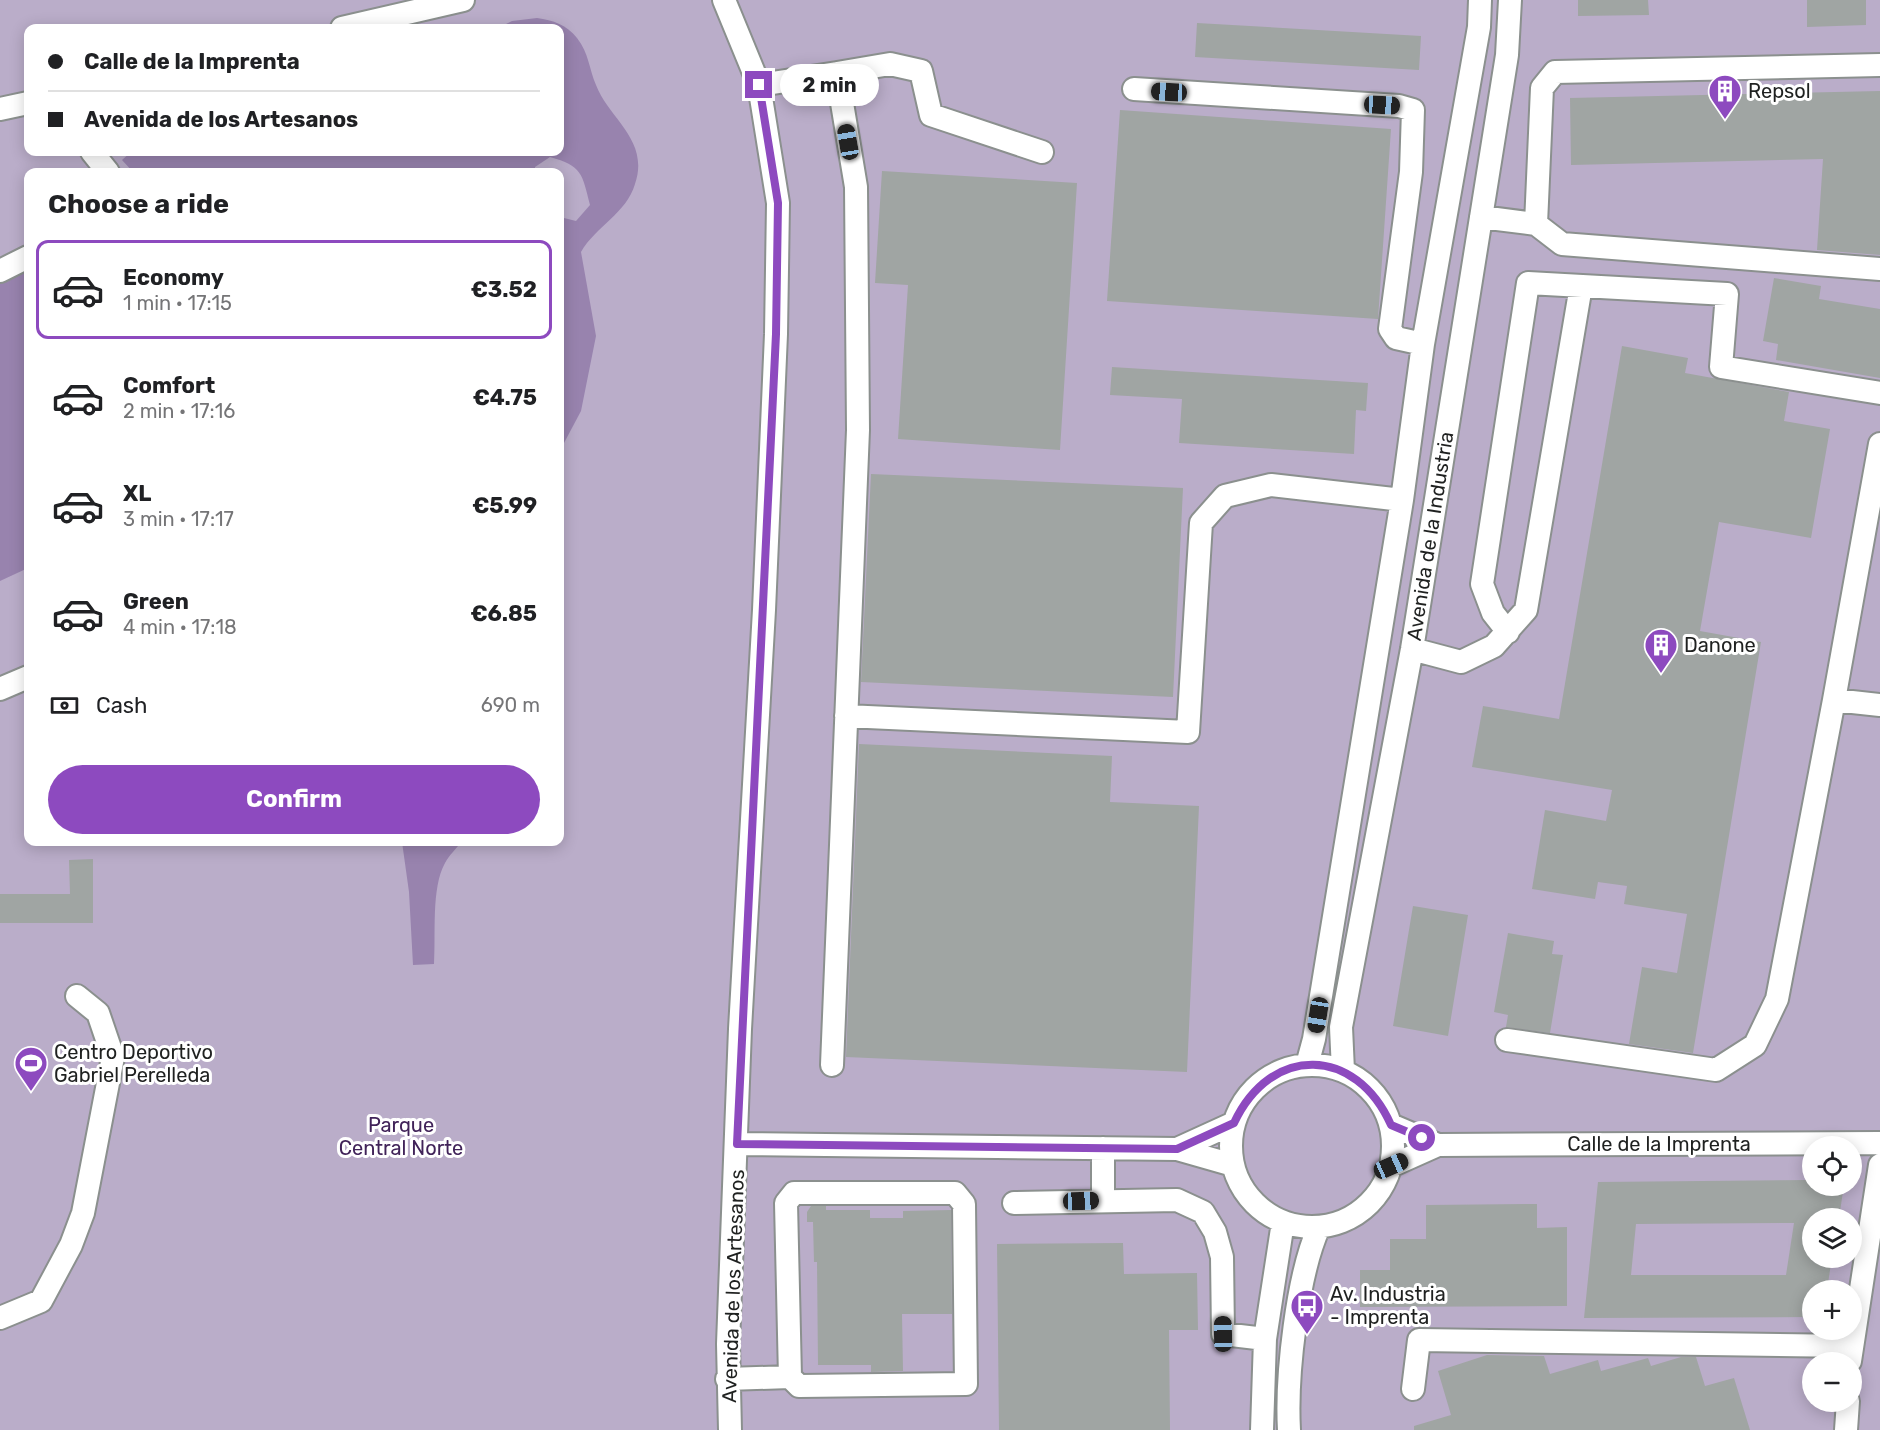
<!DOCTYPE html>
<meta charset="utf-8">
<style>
body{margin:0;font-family:Rubik,sans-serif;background:#f2f2f2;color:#202124;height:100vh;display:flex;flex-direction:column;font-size:22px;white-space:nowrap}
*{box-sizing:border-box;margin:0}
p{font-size:20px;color:#757577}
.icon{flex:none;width:33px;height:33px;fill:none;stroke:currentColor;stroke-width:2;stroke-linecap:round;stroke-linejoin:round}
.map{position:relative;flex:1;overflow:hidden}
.panel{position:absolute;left:24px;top:168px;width:540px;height:678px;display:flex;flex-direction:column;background:#fff;border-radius:12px;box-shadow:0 3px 15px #0003}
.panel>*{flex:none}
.top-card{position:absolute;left:24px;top:24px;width:540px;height:132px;border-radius:12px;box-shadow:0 3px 15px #0003;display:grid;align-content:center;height:132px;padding:0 24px;background:#fff}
.tools{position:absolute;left:1802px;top:1136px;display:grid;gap:12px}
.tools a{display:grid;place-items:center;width:60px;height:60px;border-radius:50%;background:#fff;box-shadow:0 3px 15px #0003;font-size:30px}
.end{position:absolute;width:27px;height:27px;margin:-14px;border:8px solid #8d4abf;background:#fff;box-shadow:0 0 0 3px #fff}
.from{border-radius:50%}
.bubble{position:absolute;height:42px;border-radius:21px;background:#fff;box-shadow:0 3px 15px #0003;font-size:20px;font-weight:700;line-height:42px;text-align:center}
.car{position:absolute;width:18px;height:36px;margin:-18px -9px;border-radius:8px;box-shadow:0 0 4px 2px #0007;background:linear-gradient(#222 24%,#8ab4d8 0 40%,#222 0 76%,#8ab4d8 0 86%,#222 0)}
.top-card b{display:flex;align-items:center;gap:21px;height:57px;font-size:22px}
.top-card b+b{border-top:2px solid #e0e0e0}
.top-card i{width:15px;height:15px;background:#202124}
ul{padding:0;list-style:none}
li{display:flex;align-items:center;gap:18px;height:99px;margin:0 12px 9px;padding:0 12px;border:3px solid transparent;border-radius:12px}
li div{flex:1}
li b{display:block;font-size:22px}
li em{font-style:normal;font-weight:700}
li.selected{border-color:#8d4abf}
li>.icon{width:54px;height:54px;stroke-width:1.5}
h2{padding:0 24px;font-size:27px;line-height:72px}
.pay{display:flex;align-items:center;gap:15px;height:66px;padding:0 24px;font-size:22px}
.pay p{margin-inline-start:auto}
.action{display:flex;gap:12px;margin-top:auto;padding:12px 24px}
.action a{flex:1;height:69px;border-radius:36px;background:#8d4abf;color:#fff;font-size:24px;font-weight:700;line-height:69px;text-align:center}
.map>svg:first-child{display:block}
</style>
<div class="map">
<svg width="1880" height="1430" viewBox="0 0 1880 1430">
<rect width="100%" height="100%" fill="#dce2df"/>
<path fill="#baadc9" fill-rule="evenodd" d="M0,0H1880V1430H0ZM28,28H560V152H28ZM28,172H560V842H28ZM1812,1146H1851V1185H1812ZM1812,1218H1851V1257H1812ZM1812,1290H1851V1329H1812ZM1812,1362H1851V1401H1812Z"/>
<path fill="#9883ae" d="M537,18C553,20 567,25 577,38C589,53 589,69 596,85C609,119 650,140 635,184C626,214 596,226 581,252L596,336L581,411L564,443L560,461V217L576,221L590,205C582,173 582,166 550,157L535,167V172H133L122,160L131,152H560V28H498L512,21Z
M28,264V568L0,581V278Z
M402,842H462C456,848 449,856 445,863C431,888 436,935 434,964L413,965L409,892Z"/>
<path fill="#a0a5a3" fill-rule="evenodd" d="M1578,0H1648L1649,15L1578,16Z
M1807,0H1866V25L1807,27Z
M1197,23L1421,36L1419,70L1195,57Z
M1880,91V255L1817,250L1823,159L1571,165L1570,98Z
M1120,110L1391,129L1378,319L1107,301Z
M882,171L1077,183L1060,450L898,439L908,285L875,283Z
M1774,278L1821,286L1819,299L1880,309V378L1776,360L1778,344L1763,341Z
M1622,346L1688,358L1685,373L1789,392L1784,421L1830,429L1811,538L1719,522L1700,631L1761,642L1693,1053L1629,1044L1642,967L1677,973L1687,914L1624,904L1627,886L1598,882L1595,899L1532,889L1545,810L1606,821L1612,790L1472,767L1483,706L1559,719Z
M1112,367L1368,383L1366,411L1356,410L1354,454L1179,443L1182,399L1110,395Z
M871,474L1183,488L1173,697L861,682Z
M859,744L1112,756L1110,802L1199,806L1187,1072L846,1057Z
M93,859V923H0V894H70L69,860Z
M1413,906L1468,915L1448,1036L1393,1026Z
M1508,933L1554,941L1552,954L1563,955L1550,1033L1506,1027L1508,1015L1494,1012Z
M1812,1180V1185H1844L1839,1218H1812V1257H1832L1827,1290H1812V1317L1584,1318L1598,1182ZM1794,1223L1786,1275H1631L1636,1224Z
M1537,1204V1228L1567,1227V1306L1360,1307V1270H1390V1239H1426V1205Z
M811,1206H826V1210H870V1218H903V1211L951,1210L952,1314H902L903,1371L871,1372V1365H818L817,1262H814L813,1222H807V1212Z
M1123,1243L1124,1274L1197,1273L1198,1330H1169L1170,1430H999L997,1244Z
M1487,1355L1544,1356L1550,1374L1598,1360L1601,1371L1648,1358L1651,1366L1681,1357H1696L1705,1386L1734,1378L1750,1430H1414V1426L1451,1415L1438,1371Z"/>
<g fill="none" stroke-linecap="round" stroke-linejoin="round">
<defs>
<path id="minor" d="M724,0L759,85L778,203L776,334L764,610L740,1029L728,1344L730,1430
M342,28L463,0
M837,73L890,64L921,71L931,115L1042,152
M759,85L837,73L856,187L858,430L832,1065
M1134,89L1399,106L1413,110L1411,172L1390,329L1396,338L1423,344
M0,109L28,103
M92,152L108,172
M1481,217L1536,224L1562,244L1880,269
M1536,224L1542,88L1555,72L1880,65
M0,271L28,257
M1508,632L1493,613L1482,584L1528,283L1727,294L1721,367L1880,393
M1412,649L1461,662L1494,646L1526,610L1581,286
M0,689L28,677
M1834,700L1880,444
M846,716L1188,732L1201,523L1225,496L1271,485L1402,500
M1507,1040L1716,1070L1755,1045L1777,999L1834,700L1880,705
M1307,1065L1314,1039L1402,500L1423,344L1479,27L1480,0
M1231 1146a81 81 0 1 1 162 0a81 81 0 1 1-162 0Z
M1343,1071L1341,1027L1412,649L1507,55L1510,0
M1391,1125L1438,1145L1880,1143
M737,1144L1177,1149L1233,1165
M1177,1149L1234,1123
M1391,1166L1438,1145
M1103,1201V1148
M1014,1203L1177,1200L1203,1212L1215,1232L1222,1257L1223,1334L1265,1339
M0,1318L41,1301L71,1245L83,1213L113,1057L98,1013L77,996
M1850,1361L1880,1165
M727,1379L790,1377L786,1203L794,1193H955L964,1204L966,1384L799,1386L790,1377
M1413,1389L1419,1340L1851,1346
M1262,1430L1265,1339L1283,1222
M1289,1430C1286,1376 1297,1276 1319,1227
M1846,1430L1848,1401"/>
</defs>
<use href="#minor" stroke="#8b908e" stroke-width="26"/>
<use href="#minor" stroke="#fff" stroke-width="22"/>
</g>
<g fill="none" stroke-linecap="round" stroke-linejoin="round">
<path stroke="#8d4abf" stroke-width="8" d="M759,85L778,203L776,334L737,1144L1177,1149L1234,1123C1271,1044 1356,1046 1391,1125L1422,1138"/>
</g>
<defs>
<symbol id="building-pin" viewBox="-11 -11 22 30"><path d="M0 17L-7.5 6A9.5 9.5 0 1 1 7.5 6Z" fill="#8d4abf" stroke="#fff"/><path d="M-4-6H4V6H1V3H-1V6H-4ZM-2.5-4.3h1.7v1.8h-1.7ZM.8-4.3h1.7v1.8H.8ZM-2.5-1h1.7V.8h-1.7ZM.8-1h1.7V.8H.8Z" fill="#fff"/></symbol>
<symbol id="stadium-pin" viewBox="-11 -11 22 30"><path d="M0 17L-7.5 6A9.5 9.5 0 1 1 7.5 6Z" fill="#8d4abf" stroke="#fff"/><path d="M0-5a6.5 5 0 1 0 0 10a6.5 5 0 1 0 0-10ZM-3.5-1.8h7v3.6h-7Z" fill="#fff"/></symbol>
<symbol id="bus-pin" viewBox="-11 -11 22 30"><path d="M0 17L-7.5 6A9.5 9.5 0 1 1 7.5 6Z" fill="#8d4abf" stroke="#fff"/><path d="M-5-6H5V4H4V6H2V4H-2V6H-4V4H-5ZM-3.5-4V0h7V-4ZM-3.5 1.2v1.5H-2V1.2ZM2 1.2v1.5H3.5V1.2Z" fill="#fff"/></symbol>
</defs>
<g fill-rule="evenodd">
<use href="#building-pin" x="1706" y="72" width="38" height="52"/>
<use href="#building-pin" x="1642" y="626" width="38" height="52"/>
<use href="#stadium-pin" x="12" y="1044" width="38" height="52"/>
<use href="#bus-pin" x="1288" y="1287" width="38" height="52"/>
</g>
<g text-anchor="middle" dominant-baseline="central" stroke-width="6" stroke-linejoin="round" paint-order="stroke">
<g font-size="20" fill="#1f2120" stroke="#fff" text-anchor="start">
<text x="1748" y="91">Repsol</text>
<text x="1684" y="645">Danone</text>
<text x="54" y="1052">Centro Deportivo<tspan x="54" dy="23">Gabriel Perelleda</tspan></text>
<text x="1330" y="1294">Av. Industria<tspan x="1330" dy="23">- Imprenta</tspan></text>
</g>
<g font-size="20" fill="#1f2120" stroke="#fff">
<text transform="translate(1430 536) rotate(-81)">Avenida de la Industria</text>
<text x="1659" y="1144">Calle de la Imprenta</text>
<text transform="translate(733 1286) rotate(-88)">Avenida de los Artesanos</text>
</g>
<g font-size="20" fill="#412359" stroke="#fff">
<text x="401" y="1125">Parque<tspan x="401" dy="23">Central Norte</tspan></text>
</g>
</g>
</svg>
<div class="tools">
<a><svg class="icon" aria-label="locate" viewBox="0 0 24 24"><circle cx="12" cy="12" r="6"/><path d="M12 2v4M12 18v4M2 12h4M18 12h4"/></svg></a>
<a><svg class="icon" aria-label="layers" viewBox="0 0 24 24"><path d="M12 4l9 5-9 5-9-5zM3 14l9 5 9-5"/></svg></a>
<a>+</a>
<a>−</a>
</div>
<i class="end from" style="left:1422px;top:1138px"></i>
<i class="end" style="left:759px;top:85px"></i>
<div class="bubble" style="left:780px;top:64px;width:99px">2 min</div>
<i class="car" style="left:1169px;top:92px;rotate:273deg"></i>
<i class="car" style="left:1382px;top:105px;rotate:93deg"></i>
<i class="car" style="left:848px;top:142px;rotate:350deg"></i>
<i class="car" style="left:1318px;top:1015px;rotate:189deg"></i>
<i class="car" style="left:1391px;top:1166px;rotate:66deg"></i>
<i class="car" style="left:1081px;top:1201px;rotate:88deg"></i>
<i class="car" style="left:1223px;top:1334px;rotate:359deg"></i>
<div class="top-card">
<b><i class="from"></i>Calle de la Imprenta</b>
<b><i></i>Avenida de los Artesanos</b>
</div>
<section class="panel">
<h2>Choose a ride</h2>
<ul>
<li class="selected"><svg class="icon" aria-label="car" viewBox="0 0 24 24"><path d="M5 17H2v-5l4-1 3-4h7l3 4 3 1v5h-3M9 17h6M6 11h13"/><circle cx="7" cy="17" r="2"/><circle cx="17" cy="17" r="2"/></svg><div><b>Economy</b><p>1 min · 17:15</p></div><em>€3.52</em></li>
<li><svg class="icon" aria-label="car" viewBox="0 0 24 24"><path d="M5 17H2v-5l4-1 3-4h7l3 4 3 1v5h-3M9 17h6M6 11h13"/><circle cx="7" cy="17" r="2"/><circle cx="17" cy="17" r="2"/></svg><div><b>Comfort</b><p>2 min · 17:16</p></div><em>€4.75</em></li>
<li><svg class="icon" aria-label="car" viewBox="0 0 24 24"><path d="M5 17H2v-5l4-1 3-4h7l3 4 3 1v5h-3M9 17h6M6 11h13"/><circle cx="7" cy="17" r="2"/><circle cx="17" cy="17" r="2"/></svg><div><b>XL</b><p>3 min · 17:17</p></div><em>€5.99</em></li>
<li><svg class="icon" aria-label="car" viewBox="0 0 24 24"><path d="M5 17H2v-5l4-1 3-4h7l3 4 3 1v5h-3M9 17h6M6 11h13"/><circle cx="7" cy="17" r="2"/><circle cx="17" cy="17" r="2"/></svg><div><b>Green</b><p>4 min · 17:18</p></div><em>€6.85</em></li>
</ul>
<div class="pay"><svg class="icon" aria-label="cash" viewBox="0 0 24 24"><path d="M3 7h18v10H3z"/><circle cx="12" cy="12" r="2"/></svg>Cash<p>690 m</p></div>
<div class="action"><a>Confirm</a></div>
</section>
</div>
